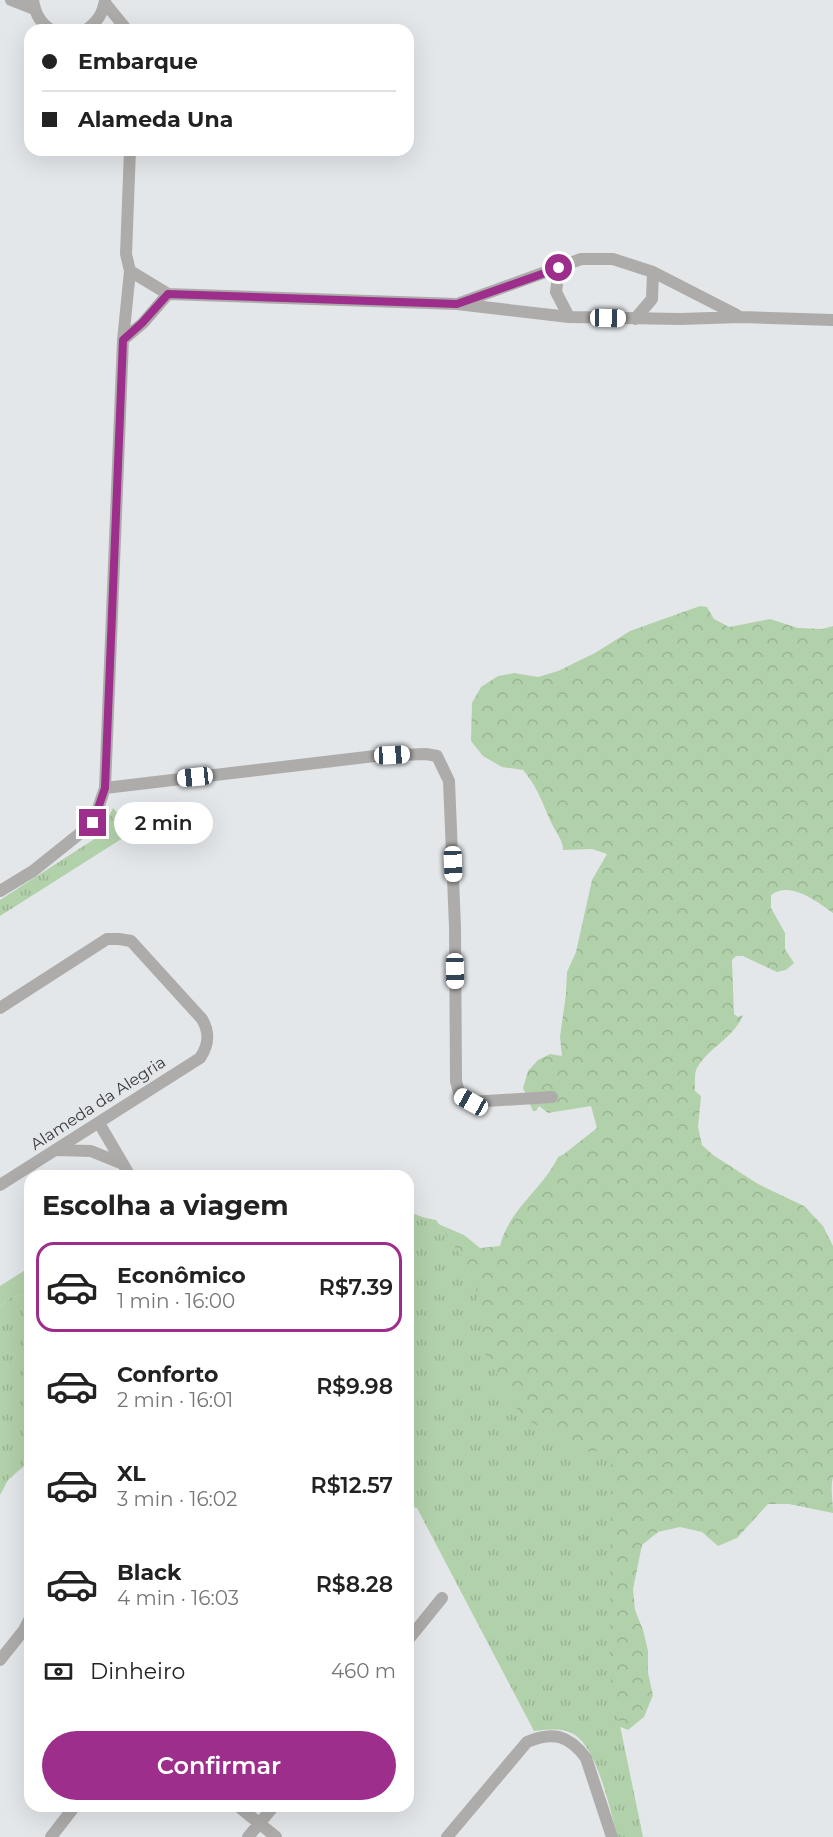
<!DOCTYPE html>
<html lang="pt">
<meta charset="utf-8">
<style>
body{margin:0;font-family:Montserrat,sans-serif;background:#f6f6f6;color:#222;height:100vh;display:flex;flex-direction:column;font-size:22px;white-space:nowrap}
*{box-sizing:border-box;margin:0}
p{font-size:20px;color:#767676}
.icon{flex:none;width:33px;height:33px;fill:none;stroke:currentColor;stroke-width:2;stroke-linecap:round;stroke-linejoin:round}
.map{position:relative;flex:1;overflow:hidden}
.drawer{position:absolute;left:24px;top:1170px;width:390px;height:642px;display:flex;flex-direction:column;background:#fff;border-radius:18px;box-shadow:0 6px 24px #0002}
.drawer>*{flex:none}
.hud{position:absolute;left:24px;top:24px;width:390px;height:132px;border-radius:18px;box-shadow:0 6px 24px #0002;display:grid;align-content:center;height:132px;padding:0 18px;background:#fff}
.end{position:absolute;width:27px;height:27px;margin:-14px;border:8px solid #9d2e8c;background:#fff;box-shadow:0 0 0 3px #fff}
.from{border-radius:50%}
.bubble{position:absolute;height:42px;border-radius:21px;background:#fff;box-shadow:0 6px 24px #0002;font-size:20px;font-weight:600;line-height:42px;text-align:center}
.car{position:absolute;width:18px;height:36px;margin:-18px -9px;border-radius:8px;box-shadow:0 0 4px 2px #0007;background:linear-gradient(#fff 24%,#345 0 40%,#fff 0 76%,#345 0 86%,#fff 0)}
.hud b{display:flex;align-items:center;gap:21px;height:57px;font-size:22px}
.hud b+b{border-top:2px solid #e0e0e0}
.hud i{width:15px;height:15px;background:#222}
ul{padding:0;list-style:none}
li{display:flex;align-items:center;gap:18px;height:90px;margin:0 12px 9px;padding:0 6px;border:3px solid transparent;border-radius:18px}
li div{flex:1}
li b{display:block;font-size:22px}
li em{font-style:normal;font-weight:600}
li.selected{border-color:#9d2e8c}
li>.icon{width:54px;height:54px;stroke-width:1.5}
h2{padding:0 18px;font-size:27px;line-height:72px}
.pay{display:flex;align-items:center;gap:15px;height:66px;padding:0 18px;font-size:22px}
.pay p{margin-inline-start:auto}
.cta{display:flex;gap:12px;margin-top:auto;padding:12px 18px}
.cta a{flex:1;height:69px;border-radius:36px;background:#9d2e8c;color:#fff;font-size:24px;font-weight:600;line-height:69px;text-align:center}
.map>svg:first-child{display:block}
</style>
<div class="map">
<svg width="833" height="1837" viewBox="0 0 833 1837">
<defs>
<pattern id="forest-crowns" width="20" height="18" patternUnits="userSpaceOnUse" patternTransform="scale(1.5)"><rect width="20" height="18" fill="#b1d1aa"/><path d="M2 6a3 3 0 1 1 6 0M12 15a3 3 0 1 1 6 0" fill="none" stroke="#99b493"/></pattern>
<pattern id="park-tufts" width="24" height="20" patternUnits="userSpaceOnUse" patternTransform="scale(1.5)"><rect width="24" height="20" fill="#b1d1aa"/><path d="M3 7l-1-3M5 7V3M7 7l1-3M15 17l-1-3M17 17v-4M19 17l1-3" fill="none" stroke="#99b493"/></pattern>
</defs>
<rect width="100%" height="100%" fill="#e4e7ea"/>
<path fill="#b1d1aa" d="M30,1267V1293L9,1298L0,1307V1286Z"/>
<path fill="url(#forest-crowns)" d="M700,606L707,607L714,619L729,627L770,619L798,628L822,629L833,626V913C818,902 790,880 771,895V908L785,933V949L794,963L786,970L777,972L743,956H736L732,960L734,1014L738,1017L743,1015C734,1038 709,1047 697,1068C694,1073 695,1084 695,1091L701,1096L698,1127L702,1145L713,1155L758,1184L804,1206L823,1226L833,1246V1477C830,1488 833,1500 833,1513L789,1504H768L737,1538L718,1546L702,1532L680,1527L658,1532L642,1545L633,1589L635,1610L643,1630L648,1651V1673L653,1695L644,1717L628,1730L601,1719L408,1395V1211L464,1235L480,1248L500,1246C509,1209 543,1189 558,1157L564,1154L597,1128L591,1106L548,1113L539,1106L536,1111H533L523,1088L528,1071L538,1060L550,1054L562,1056L560,1037L566,994L567,972L576,952L592,880L607,854L592,849L563,850C563,840 556,833 552,824C542,803 539,789 523,770L502,767L483,756L471,741L472,703L481,687L498,676L514,673L538,677L558,671L595,653L630,631Z"/>
<path fill="url(#park-tufts)" d="M113,808L134,831L0,916V900L99,836Z
M408,1214L436,1220L474,1274L485,1354L520,1414L576,1452L611,1451L610,1677L643,1837H618C610,1811 598,1750 575,1735C563,1727 547,1730 534,1731L417,1508L408,1506Z
M30,1293V1461L8,1480L0,1495V1307L9,1298Z"/>
<g fill="none" stroke-linecap="round" stroke-linejoin="round">
<path stroke="#adacab" stroke-width="12" d="M11,0L34,9
M33,0C35,13 40,24 52,30
M105,3L127,30
M86,30C97,22 103,14 105,0
M130,150L126,254L130,271L168,294L457,304L569,317L680,319L741,317L833,320
M559,268L556,292L569,317
M460,303L581,259H613L653,272L737,315
M635,319L652,299L653,272
M123,340L143,323L168,294
M105,788L375,756L426,754L437,756L449,781L455,927L456,1081L460,1096L471,1102L552,1097
M0,891L33,871L93,823L105,788L123,340L130,271
M0,1008L107,939H119L131,941L202,1019C210,1033 209,1045 200,1058L0,1185
M99,1123L130,1176
M56,1150L91,1151L123,1164
M408,1640L442,1598
M0,1660L24,1630L30,1618
M238,1806L276,1837
M51,1837L75,1806
M248,1837L274,1806
M447,1837L527,1742C553,1731 569,1735 586,1758L612,1837"/>
</g>
<g fill="none" stroke-linecap="round" stroke-linejoin="round">
<path stroke="#9d2e8c" stroke-width="8" d="M93,823L105,788L123,340L142,323L168,294L457,304L559,268"/>
</g>
<g text-anchor="middle" dominant-baseline="central" stroke-width="4.5" stroke-linejoin="round" paint-order="stroke">
<g font-size="16" fill="#393a3b" stroke="#e4e7ea">
<text transform="translate(98 1103) rotate(-33)">Alameda da Alegria</text>
</g>
</g>
</svg>
<i class="end from" style="left:559px;top:268px"></i>
<i class="end" style="left:93px;top:823px"></i>
<div class="bubble" style="left:114px;top:802px;width:99px">2 min</div>
<i class="car" style="left:608px;top:318px;rotate:91deg"></i>
<i class="car" style="left:392px;top:755px;rotate:87deg"></i>
<i class="car" style="left:195px;top:777px;rotate:264deg"></i>
<i class="car" style="left:453px;top:864px;rotate:178deg"></i>
<i class="car" style="left:455px;top:971px;rotate:179deg"></i>
<i class="car" style="left:471px;top:1102px;rotate:299deg"></i>
<div class="hud">
<b><i class="from"></i>Embarque</b>
<b><i></i>Alameda Una</b>
</div>
<section class="drawer">
<h2>Escolha a viagem</h2>
<ul>
<li class="selected"><svg class="icon" aria-label="car" viewBox="0 0 24 24"><path d="M5 17H2v-5l4-1 3-4h7l3 4 3 1v5h-3M9 17h6M6 11h13"/><circle cx="7" cy="17" r="2"/><circle cx="17" cy="17" r="2"/></svg><div><b>Econômico</b><p>1 min · 16:00</p></div><em>R$7.39</em></li>
<li><svg class="icon" aria-label="car" viewBox="0 0 24 24"><path d="M5 17H2v-5l4-1 3-4h7l3 4 3 1v5h-3M9 17h6M6 11h13"/><circle cx="7" cy="17" r="2"/><circle cx="17" cy="17" r="2"/></svg><div><b>Conforto</b><p>2 min · 16:01</p></div><em>R$9.98</em></li>
<li><svg class="icon" aria-label="car" viewBox="0 0 24 24"><path d="M5 17H2v-5l4-1 3-4h7l3 4 3 1v5h-3M9 17h6M6 11h13"/><circle cx="7" cy="17" r="2"/><circle cx="17" cy="17" r="2"/></svg><div><b>XL</b><p>3 min · 16:02</p></div><em>R$12.57</em></li>
<li><svg class="icon" aria-label="car" viewBox="0 0 24 24"><path d="M5 17H2v-5l4-1 3-4h7l3 4 3 1v5h-3M9 17h6M6 11h13"/><circle cx="7" cy="17" r="2"/><circle cx="17" cy="17" r="2"/></svg><div><b>Black</b><p>4 min · 16:03</p></div><em>R$8.28</em></li>
</ul>
<div class="pay"><svg class="icon" aria-label="cash" viewBox="0 0 24 24"><path d="M3 7h18v10H3z"/><circle cx="12" cy="12" r="2"/></svg>Dinheiro<p>460 m</p></div>
<div class="cta"><a>Confirmar</a></div>
</section>
</div>
